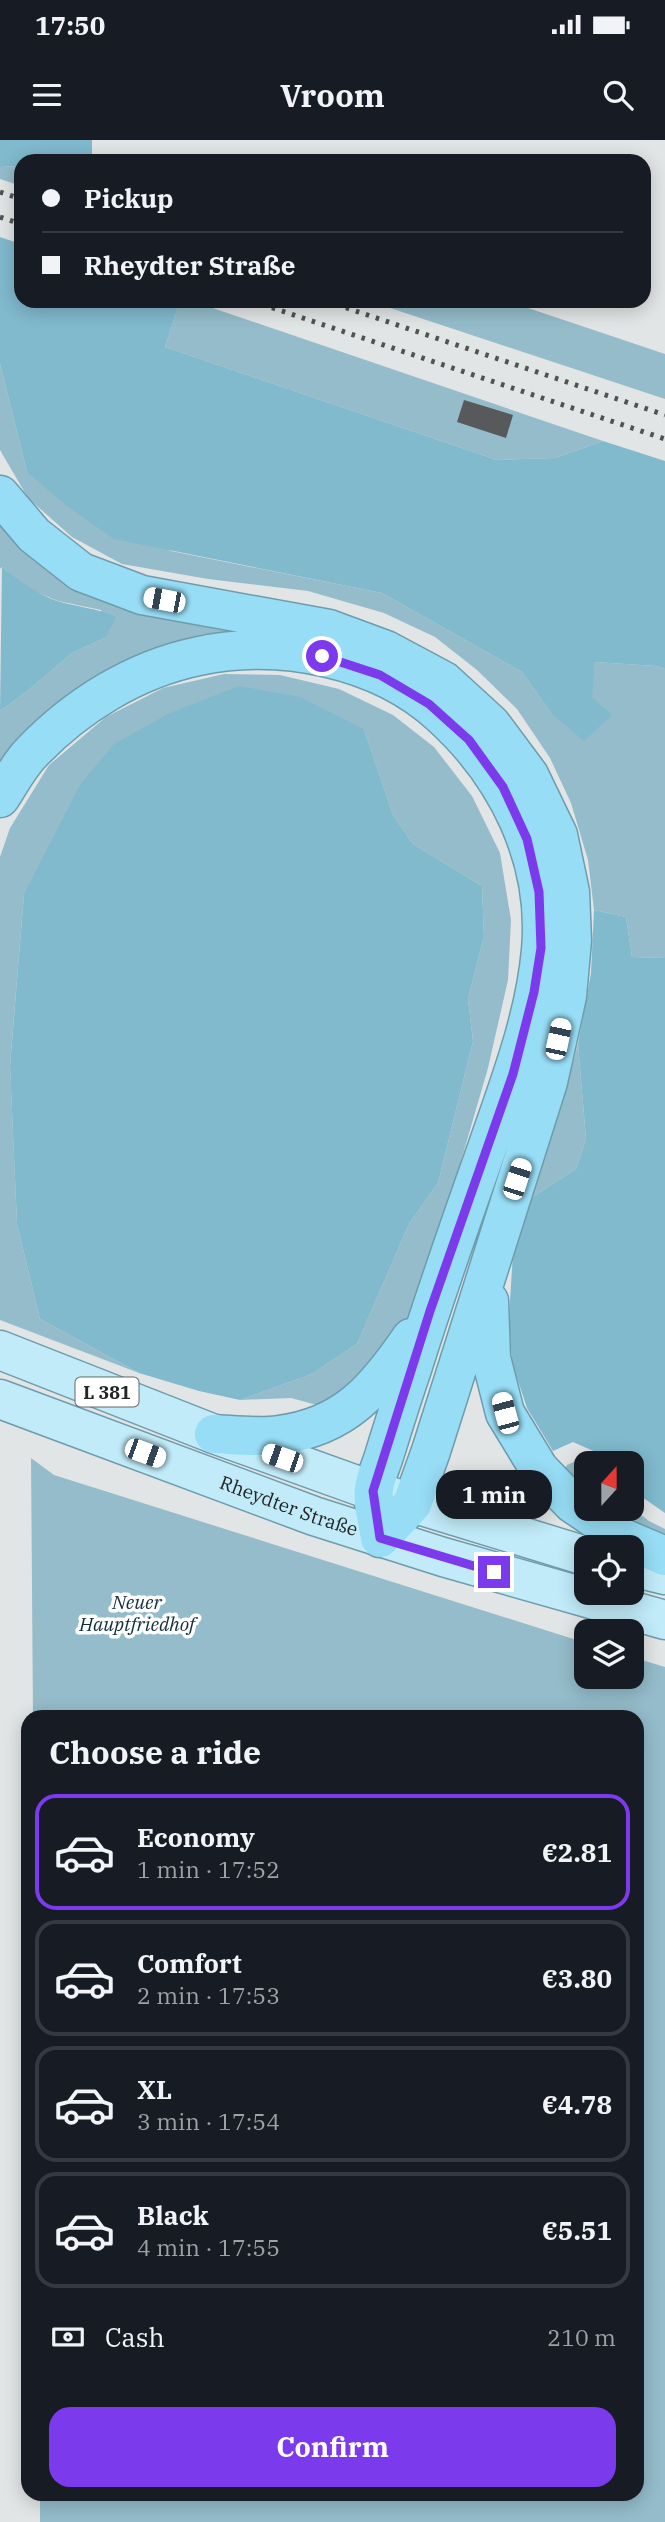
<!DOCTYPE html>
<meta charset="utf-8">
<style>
body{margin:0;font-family:"IBM Plex Serif",serif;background:#20242c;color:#f1f3f6;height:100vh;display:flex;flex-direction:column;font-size:26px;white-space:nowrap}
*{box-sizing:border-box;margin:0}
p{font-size:23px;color:#9ea1a6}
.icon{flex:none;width:38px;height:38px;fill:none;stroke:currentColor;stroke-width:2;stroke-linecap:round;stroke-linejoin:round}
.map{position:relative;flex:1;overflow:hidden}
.details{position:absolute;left:21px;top:1570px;width:623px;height:791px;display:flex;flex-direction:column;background:#171b24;border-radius:21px;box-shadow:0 4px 18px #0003}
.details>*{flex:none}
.banner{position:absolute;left:14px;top:14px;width:637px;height:154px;border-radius:21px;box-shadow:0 4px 18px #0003;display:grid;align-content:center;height:154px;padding:0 28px;background:#171b24}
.needle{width:46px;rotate:21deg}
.buttons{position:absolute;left:574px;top:1311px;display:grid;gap:14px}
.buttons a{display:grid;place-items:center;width:70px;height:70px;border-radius:14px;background:#171b24;box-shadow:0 4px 18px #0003;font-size:35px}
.end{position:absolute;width:32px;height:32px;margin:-16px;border:9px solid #7c3aed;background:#fff;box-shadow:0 0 0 4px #fff}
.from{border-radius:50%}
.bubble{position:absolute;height:49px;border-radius:21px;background:#171b24;box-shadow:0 4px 18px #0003;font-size:23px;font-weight:800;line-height:49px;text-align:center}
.car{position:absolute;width:21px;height:42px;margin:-21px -10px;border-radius:9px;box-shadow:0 0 5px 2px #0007;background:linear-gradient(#fff 24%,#345 0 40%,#fff 0 76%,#345 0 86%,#fff 0)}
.banner b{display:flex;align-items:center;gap:24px;height:66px;font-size:26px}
.banner b+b{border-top:2px solid #363941}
.banner i{width:18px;height:18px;background:#f1f3f6}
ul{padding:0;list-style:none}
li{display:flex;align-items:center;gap:21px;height:116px;margin:0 14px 10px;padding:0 14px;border:4px solid #363941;border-radius:21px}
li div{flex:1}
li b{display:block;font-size:26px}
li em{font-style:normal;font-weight:800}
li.selected{border-color:#7c3aed}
li>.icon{width:63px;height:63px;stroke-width:1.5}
h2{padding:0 28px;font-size:32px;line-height:84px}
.pay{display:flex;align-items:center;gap:18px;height:77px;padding:0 28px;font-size:26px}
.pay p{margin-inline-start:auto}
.cta{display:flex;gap:14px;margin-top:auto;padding:14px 28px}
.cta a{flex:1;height:80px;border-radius:21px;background:#7c3aed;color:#fff;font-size:28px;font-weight:800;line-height:80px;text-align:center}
.status{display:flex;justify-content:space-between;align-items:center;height:49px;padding:0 35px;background:#171b24;direction:ltr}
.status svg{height:19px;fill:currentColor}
header{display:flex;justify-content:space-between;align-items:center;height:91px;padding:0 28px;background:#171b24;font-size:32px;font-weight:800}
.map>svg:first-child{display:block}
</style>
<div class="status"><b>17:50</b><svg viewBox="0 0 49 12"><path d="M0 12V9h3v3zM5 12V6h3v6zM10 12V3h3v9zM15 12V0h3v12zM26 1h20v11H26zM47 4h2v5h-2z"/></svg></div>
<header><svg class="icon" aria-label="menu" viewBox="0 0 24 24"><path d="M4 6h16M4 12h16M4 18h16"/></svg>Vroom<svg class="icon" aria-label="search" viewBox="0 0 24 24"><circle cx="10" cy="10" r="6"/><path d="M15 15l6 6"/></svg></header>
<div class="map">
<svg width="665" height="2382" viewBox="0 0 665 2382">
<rect width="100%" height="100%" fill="#e2e5e6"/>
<path fill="#94bcca" d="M21,26V46L0,39V27Z
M180,161H192L603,301L555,318L497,320L165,207Z
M369,161H507L665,214V259Z
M0,224L27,332L171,411L382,453L522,532L551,573L591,557L595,522L656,526L665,529V818L632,817L626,777L594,770L588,720L571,663L550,618L517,569L477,530L435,497L384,473L308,451L208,439L122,424L72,397L28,358L0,310Z
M0,379L94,457L149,476L233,492L197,498L151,510L98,536L0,630V571L30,549L72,513L105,498L101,470L58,461L31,450L2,427L0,429Z
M224,534L280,535L339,549L393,575L434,607L472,656L500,713L511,780L508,840L488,928L427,1138L400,1196L380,1222L327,1262L317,1265L291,1258L240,1260L312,1234L357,1204L409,1084L438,1043L473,901L468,859L484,797L482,746L413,704L393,675L364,589L24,754L10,925L17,1084L40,1179L139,1233L0,1180V717L10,688L49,625L106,577L163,548Z
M578,904L586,999L576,1029L528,1060L560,969Z
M31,1318L54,1335L586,1503V1536H632V1517L665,1527V2382H40V2354H637V1577H33Z
M576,1321L586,1326V1353L563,1332L567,1325Z
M632,1368L649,1381L665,1389V1400L605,1369Z"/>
<path fill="#81b9cd" d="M0,0H92V21H21V26L0,27Z
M0,97L21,104V161H180L165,207L497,320L555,318L603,301L665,321V529L656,526L595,522L592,557L612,575L584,601L551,573L522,532L382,453L114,399L67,366L27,332L0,224Z
M2,427C19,440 36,454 57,461C77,467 97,468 116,477L105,498L72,513L30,549L0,571Z
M239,546L300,557L364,589L393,675L413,704L482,746L484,797L468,859L473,901L438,1043L409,1084L357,1204L312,1234L240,1260L199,1251L139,1233L40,1179L17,1084L10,926L24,754L80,645L114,604L170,573Z
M594,770L626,777L632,817L665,818V1373L632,1350V1323H607L598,1313L573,1302L553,1311L527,1268L512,1223L509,1177L513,1113L528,1060L576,1029L586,999L578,904L591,833Z"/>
<path fill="#57595a" d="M464,260L513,275L506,298L457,282Z
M27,1687H28V1712L22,1711Z"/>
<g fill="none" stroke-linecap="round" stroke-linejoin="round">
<defs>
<g id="primary">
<path d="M0,1210L214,1294L373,1351L586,1416"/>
<path id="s1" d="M0,1259L314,1376L443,1417L665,1480"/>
<path d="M632,1427L665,1435"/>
</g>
<path id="highway" d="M0,355L34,395L81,432L142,455L329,489L386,510L444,541L491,584L529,635L558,695L570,752L572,800L567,856L548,942L431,1311L412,1364L380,1398
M0,658C10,643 19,625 32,612C76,566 135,529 199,516C280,499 379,518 441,575C507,635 549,719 541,810C535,879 508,947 486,1011C460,1084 435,1156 412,1229C402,1258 393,1287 384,1316C381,1326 375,1338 374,1349C372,1364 378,1383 380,1398
M489,1161L491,1218L505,1273L539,1329L572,1363L623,1398L665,1416
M214,1294C235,1295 258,1298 279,1295C345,1287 376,1249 411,1198"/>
</defs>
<use href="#primary" stroke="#6e9cac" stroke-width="41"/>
<use href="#highway" stroke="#6e9cac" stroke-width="41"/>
<use href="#primary" stroke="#c1ebf9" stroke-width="38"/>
<use href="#highway" stroke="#97ddf5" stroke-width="38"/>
<path stroke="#515252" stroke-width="5" stroke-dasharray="3.5 7" stroke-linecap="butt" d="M0,52L21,59
M0,77L21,84
M252,161L665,299
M326,161L665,275"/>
</g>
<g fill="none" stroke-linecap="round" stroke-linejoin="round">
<path stroke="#7c3aed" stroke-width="9" d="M322,516L380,535L429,564L469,600L503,647L527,699L539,752L541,808L534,852L513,934L430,1171L373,1351L380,1398L494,1432"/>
</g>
<g text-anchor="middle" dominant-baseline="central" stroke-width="7" stroke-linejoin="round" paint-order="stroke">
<rect fill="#fff" stroke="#656666" stroke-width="2" x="75.5" y="1237.5" width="63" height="29" rx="5"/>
<g font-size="18" font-weight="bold" fill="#232424">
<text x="107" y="1252">L 381</text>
</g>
<g font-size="19" fill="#232424" stroke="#fff">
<text stroke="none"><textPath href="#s1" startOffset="308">Rheydter Straße</textPath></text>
</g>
<g font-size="19" font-style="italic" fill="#122f38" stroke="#fff">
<text x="137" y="1462">Neuer<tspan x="137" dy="22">Hauptfriedhof</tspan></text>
</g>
</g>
</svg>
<div class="buttons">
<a><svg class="needle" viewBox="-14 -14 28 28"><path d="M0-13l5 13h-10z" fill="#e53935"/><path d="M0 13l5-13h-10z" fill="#9ea1a6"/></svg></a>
<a><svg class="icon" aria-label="locate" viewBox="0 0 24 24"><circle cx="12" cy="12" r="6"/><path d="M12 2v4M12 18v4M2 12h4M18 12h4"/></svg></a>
<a><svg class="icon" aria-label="layers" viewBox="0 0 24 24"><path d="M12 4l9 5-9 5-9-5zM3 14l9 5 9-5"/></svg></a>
</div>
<i class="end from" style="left:322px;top:516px"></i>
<i class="end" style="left:494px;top:1432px"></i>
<div class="bubble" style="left:436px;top:1330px;width:116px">1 min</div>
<i class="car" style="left:164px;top:460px;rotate:281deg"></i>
<i class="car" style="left:558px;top:899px;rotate:12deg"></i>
<i class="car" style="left:517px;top:1039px;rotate:18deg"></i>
<i class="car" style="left:505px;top:1273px;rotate:345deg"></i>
<i class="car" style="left:145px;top:1313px;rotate:110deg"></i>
<i class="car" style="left:282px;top:1318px;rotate:289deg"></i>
<div class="banner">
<b><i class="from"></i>Pickup</b>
<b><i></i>Rheydter Straße</b>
</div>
<section class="details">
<h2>Choose a ride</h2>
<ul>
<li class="selected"><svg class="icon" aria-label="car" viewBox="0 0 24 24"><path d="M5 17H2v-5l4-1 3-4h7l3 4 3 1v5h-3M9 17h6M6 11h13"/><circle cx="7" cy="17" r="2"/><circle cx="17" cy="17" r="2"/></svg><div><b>Economy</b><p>1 min · 17:52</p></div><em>€2.81</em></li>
<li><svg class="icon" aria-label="car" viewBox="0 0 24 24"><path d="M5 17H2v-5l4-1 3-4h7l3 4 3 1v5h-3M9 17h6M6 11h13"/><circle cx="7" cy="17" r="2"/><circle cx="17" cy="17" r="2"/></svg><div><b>Comfort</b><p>2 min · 17:53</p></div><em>€3.80</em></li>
<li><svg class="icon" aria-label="car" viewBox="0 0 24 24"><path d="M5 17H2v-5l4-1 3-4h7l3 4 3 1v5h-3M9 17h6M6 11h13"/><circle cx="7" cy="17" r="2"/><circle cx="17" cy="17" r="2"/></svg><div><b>XL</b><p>3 min · 17:54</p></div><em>€4.78</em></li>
<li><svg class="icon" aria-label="car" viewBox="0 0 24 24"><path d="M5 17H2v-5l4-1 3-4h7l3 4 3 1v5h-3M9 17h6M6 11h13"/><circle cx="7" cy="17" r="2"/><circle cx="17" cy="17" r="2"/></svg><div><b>Black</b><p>4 min · 17:55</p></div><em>€5.51</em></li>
</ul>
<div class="pay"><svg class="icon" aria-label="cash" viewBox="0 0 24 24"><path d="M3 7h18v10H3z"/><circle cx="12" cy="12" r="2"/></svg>Cash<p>210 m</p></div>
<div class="cta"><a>Confirm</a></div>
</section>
</div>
